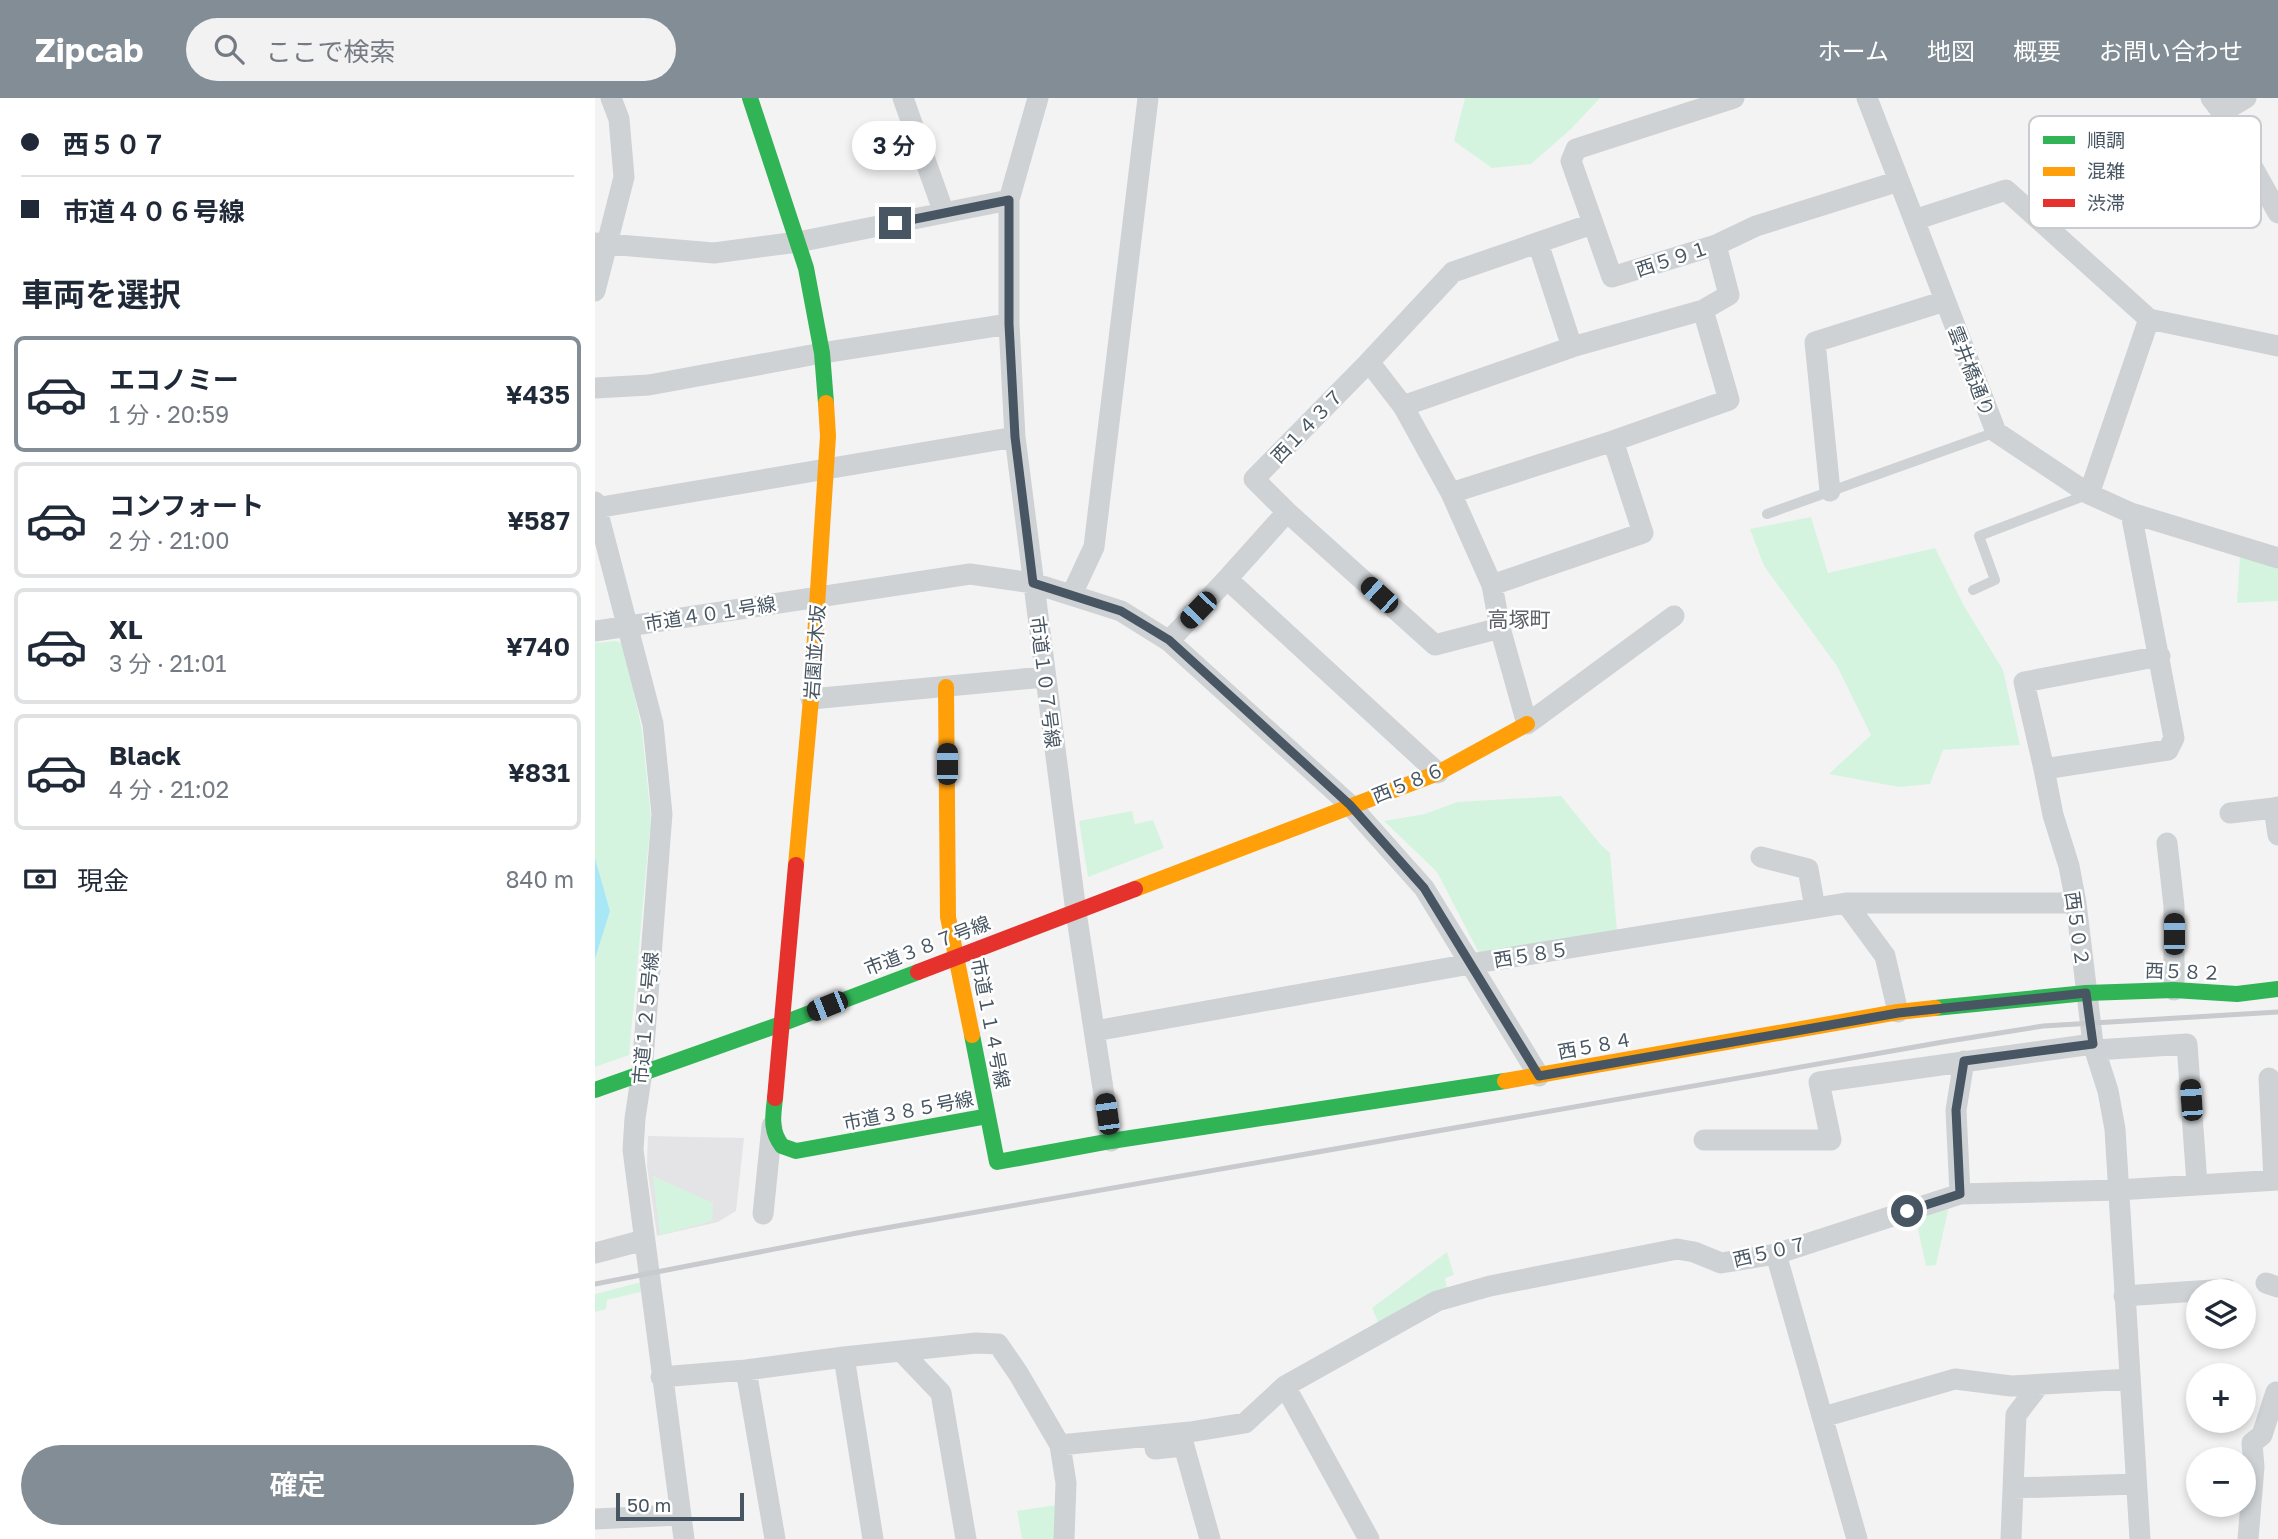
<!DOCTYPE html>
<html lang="ja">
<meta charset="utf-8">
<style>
body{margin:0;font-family:"Golos Text","Noto Sans JP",sans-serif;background:#f2f2f3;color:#1f2937;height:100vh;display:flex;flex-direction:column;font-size:26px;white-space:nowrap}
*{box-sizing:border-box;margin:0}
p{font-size:23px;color:#747a83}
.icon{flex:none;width:38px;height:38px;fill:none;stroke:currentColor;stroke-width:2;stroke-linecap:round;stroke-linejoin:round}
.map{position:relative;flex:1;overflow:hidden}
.drawer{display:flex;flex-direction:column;background:#fff;width:595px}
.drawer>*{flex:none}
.hud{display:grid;align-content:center;height:154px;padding:0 21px;background:#fff}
.controls{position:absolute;left:1591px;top:1181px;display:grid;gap:14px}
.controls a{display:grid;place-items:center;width:70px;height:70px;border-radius:50%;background:#fff;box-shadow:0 4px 10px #0003;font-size:35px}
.scale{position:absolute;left:21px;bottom:18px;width:128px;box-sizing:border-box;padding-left:7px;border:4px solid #475662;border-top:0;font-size:19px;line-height:24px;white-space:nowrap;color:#475662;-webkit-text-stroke:5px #fff;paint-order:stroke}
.end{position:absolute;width:32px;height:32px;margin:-16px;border:9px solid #475662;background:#fff;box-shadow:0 0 0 4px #fff}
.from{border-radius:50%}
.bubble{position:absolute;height:49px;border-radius:24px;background:#fff;box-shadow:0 4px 10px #0003;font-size:23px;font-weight:600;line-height:49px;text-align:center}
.car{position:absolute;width:21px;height:42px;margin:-21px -10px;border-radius:9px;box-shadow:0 0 5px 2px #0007;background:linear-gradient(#222 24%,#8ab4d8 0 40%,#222 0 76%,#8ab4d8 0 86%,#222 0)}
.hud b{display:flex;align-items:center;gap:24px;height:66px;font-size:26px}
.hud b+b{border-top:2px solid #e0e1e3}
.hud i{width:18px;height:18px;background:#1f2937}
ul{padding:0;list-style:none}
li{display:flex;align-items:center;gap:21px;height:116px;margin:0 14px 10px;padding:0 7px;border:4px solid #e0e1e3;border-radius:10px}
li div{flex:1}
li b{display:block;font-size:26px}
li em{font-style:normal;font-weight:600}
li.current{border-color:#838d95}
li>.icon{width:63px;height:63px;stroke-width:1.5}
h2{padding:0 21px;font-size:32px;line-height:84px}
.pay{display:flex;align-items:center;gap:18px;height:77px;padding:0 21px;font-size:26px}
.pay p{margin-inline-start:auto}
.action{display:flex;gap:14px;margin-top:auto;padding:14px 21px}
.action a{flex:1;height:80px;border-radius:42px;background:#838d95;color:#fff;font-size:28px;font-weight:600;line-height:80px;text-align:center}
header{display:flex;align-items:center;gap:42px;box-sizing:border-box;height:98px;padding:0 35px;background:#838d95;color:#fff}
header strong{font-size:33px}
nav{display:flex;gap:38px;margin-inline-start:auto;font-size:24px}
.search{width:490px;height:63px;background:#f2f2f3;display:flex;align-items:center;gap:18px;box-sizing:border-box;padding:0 24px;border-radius:38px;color:#747a83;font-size:26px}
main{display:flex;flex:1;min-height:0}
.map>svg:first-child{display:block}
</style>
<header>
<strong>Zipcab</strong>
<div class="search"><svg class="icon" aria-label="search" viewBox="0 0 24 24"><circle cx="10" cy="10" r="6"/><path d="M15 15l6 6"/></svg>ここで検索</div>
<nav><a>ホーム</a><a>地図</a><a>概要</a><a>お問い合わせ</a></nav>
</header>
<main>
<section class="drawer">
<div class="hud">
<b><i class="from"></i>西５０７</b>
<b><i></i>市道４０６号線</b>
</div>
<h2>車両を選択</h2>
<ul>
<li class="current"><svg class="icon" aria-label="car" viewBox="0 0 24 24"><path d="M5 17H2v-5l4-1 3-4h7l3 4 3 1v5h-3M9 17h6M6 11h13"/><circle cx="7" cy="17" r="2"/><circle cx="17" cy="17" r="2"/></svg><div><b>エコノミー</b><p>1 分 · 20:59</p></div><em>¥435</em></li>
<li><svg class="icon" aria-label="car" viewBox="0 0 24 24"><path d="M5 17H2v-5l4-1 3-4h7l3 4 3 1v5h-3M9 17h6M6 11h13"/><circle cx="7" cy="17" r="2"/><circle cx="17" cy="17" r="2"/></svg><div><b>コンフォート</b><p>2 分 · 21:00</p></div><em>¥587</em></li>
<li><svg class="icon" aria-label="car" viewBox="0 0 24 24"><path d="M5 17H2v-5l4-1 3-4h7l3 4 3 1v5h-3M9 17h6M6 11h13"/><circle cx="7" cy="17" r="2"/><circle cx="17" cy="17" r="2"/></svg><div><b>XL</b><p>3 分 · 21:01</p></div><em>¥740</em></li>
<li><svg class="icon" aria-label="car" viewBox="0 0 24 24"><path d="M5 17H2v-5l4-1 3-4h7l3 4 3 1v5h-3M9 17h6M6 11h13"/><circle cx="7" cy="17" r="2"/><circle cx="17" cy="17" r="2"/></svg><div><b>Black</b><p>4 分 · 21:02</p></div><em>¥831</em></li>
</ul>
<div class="pay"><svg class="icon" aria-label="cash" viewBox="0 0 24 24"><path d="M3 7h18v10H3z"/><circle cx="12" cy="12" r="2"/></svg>現金<p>840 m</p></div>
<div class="action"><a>確定</a></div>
</section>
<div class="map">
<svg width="1683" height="1441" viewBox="0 0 1683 1441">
<rect width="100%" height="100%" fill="#f3f3f3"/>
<path fill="#e4e4e6" d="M53,1038L149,1040L141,1113L123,1124L62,1138L52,1068Z"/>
<path fill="#d5f4e0" d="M870,0H1005L976,31L936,66L897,70L859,43Z
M1216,419L1233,475L1340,450L1369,508L1408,572L1425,647L1348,652L1335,686L1304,689L1234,676L1276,637L1242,568L1169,468L1155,431Z
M1645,458L1683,470V503L1642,505Z
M21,543L29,546L47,633L56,720L34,957L0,969V861L15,813L0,760V545Z
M966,698L1006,747L1015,755L1022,833L884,855L842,774L789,723L830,716L862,704Z
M537,713L540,726L558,722L569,750L493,779L484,723Z
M58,1078L118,1105L117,1123L65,1137Z
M1354,1108L1341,1167L1331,1168L1320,1118Z
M852,1154L859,1177L850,1180L852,1190L784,1226L777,1210Z
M47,1184L49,1193L12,1202L11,1211L0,1214V1196Z
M461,1407L465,1441H427L422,1413Z"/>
<path fill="#a7e7f6" d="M0,760L15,813L0,861Z"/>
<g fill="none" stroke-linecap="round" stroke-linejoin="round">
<path stroke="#ced2d4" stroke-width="10" d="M1172,416L1401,334
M1378,492L1400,482L1384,438L1494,396"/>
<path stroke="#ced2d4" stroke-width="21" d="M308,0L349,115
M443,0L414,102V226L420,339L481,814L516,1043
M1139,0L981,51L976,63L1017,179L1121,147L1161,128L1304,83
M1272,0L1401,334L1494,396L1536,415L1683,460
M1616,0L1627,14L1683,115
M1627,14L1651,0
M1319,122L1411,92L1554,221L1683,248
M0,145L119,155L203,144L414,102
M943,145L977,249
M0,193L29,79L24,21L16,0
M774,264L808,308L856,395L897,487L905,530L932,626L1079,518
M0,290L54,287L227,255L414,226
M808,308L977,249L1108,212L1134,197L1121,147
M1235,393L1220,244L1350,203
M856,395L1018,343L1134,302L1108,212
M1494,396L1554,221
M0,404L58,626L67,716L47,974L40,1020L38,1052L89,1441
M1,410L420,339
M1536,415L1579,640L1573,652L1449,671L1458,717L1474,768L1481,805L1498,946L1513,993L1520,1031L1545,1441
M632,481L692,414
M897,487L1048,435L1018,343
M477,496L499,449L553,0
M905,530L840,547L692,414L659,381L774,264L858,174L997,126
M0,533L375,476L438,485L526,513L574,543L755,707L829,790L944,978
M574,543L632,481L843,675
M216,601L449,579
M1449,671L1429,584L1565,558
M1683,709L1679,710L1683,737
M1635,715L1679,710
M1572,745L1579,808V892
M1166,759L1213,771L1220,810
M1251,805H1481
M500,933L875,866L1251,805L1290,858L1303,914
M1501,952L1592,946L1602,1086
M1674,980L1679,1082
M1109,1042H1236L1224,984L1498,946
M1365,1096L1361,1012L1369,963
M168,1116L177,1028
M0,1155L49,1142
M1181,1156L1262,1441
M1671,1185L1683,1189
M1529,1198L1632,1191
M307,1254L346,1295L371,1441
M249,1259L278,1441
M151,1272L180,1441
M66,1279L151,1272L249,1259L381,1245L403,1246L423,1275L465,1347L471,1385L469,1441
M690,1288L774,1441
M1228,1319L1360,1281L1416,1288L1535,1281
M465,1347L595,1334L650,1325L690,1288L842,1203L895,1188L1082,1151L1099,1154L1126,1165L1181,1156L1365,1096L1523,1092L1683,1082
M560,1351L589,1348L615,1441
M1418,1390L1541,1386
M0,1421L85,1417
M1416,1441L1421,1317L1444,1287
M1653,1441L1659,1369L1657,1345L1667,1337L1681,1294"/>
<path stroke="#30b455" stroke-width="16" d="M155,0L211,170L227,255L231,305
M1340,910L1491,895L1579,892L1642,896L1683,891
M377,937L402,1064L516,1043L910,983
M0,992L186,926L323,874
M180,1000C178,1019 175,1032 187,1048L201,1053L393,1018"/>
<path stroke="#ff9f0a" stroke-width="16" d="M351,589L353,819L377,937
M201,767L216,601L233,338L231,305
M540,791L843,675L932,626
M910,983L1303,914L1340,910"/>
<path stroke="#e5322d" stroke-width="16" d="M323,874L540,791
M180,1000L201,767"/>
<path stroke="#c8cacd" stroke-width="5" d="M0,1186L262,1135L1348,944L1448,928L1683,914"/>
</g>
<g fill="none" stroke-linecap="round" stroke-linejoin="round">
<path stroke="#475662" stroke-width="9" d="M300,125L414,102V226L420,339L438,485L526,513L574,542L755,707L829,790L944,978L1303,915L1491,895L1498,946L1369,963L1361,1012L1365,1096L1312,1113"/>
</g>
<g text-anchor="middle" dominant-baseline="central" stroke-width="5" stroke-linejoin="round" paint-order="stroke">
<g font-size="19" fill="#475662" stroke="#fff">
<text transform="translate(1077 160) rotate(-18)">西５９１</text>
<text transform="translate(1377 273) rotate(69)">雲井橋通り</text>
<text transform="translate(712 327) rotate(-46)">西１４３７</text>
<text transform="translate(115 515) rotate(-9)">市道４０１号線</text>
<text transform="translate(219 554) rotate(-86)">岩園並木坂</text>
<text transform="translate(451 584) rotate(83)">市道１０７号線</text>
<text transform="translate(813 684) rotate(-22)">西５８６</text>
<text transform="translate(1483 831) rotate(82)">西５０２</text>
<text transform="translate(332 847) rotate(-21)">市道３８７号線</text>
<text transform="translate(936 856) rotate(-9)">西５８５</text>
<text transform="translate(1588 873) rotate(2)">西５８２</text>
<text transform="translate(50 920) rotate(-85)">市道１２５号線</text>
<text transform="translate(396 925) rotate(79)">市道１１４号線</text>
<text transform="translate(1000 947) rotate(-10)">西５８４</text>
<text transform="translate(313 1012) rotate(-11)">市道３８５号線</text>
<text transform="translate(1175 1153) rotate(-13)">西５０７</text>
</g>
<g font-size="21" fill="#5d6268" stroke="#fff">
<text x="924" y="521">高塚町</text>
</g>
</g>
<rect x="1434" y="18" width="232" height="112" rx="10" fill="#fff" stroke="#c8ccd0" stroke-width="2"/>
<rect x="1448" y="38" width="32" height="8" fill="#30b455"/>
<rect x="1448" y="69" width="32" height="9" fill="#ff9f0a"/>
<rect x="1448" y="101" width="32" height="8" fill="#e5322d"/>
<g font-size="19" fill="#475662">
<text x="1492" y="49">順調</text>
<text x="1492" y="80">混雑</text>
<text x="1492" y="112">渋滞</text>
</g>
</svg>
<div class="controls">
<a><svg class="icon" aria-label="layers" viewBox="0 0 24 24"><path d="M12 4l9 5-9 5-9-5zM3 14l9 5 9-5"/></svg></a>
<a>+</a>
<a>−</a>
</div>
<div class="scale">50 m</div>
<i class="end from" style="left:1312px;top:1113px"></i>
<i class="end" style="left:300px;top:125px"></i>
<div class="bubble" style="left:257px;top:23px;width:84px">3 分</div>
<i class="car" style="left:784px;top:497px;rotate:312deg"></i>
<i class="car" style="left:603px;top:512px;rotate:224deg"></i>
<i class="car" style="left:352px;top:666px;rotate:0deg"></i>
<i class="car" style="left:1579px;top:836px;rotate:0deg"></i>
<i class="car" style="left:232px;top:908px;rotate:248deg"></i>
<i class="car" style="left:1596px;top:1002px;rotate:356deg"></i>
<i class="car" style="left:512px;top:1016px;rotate:352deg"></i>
</div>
</main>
